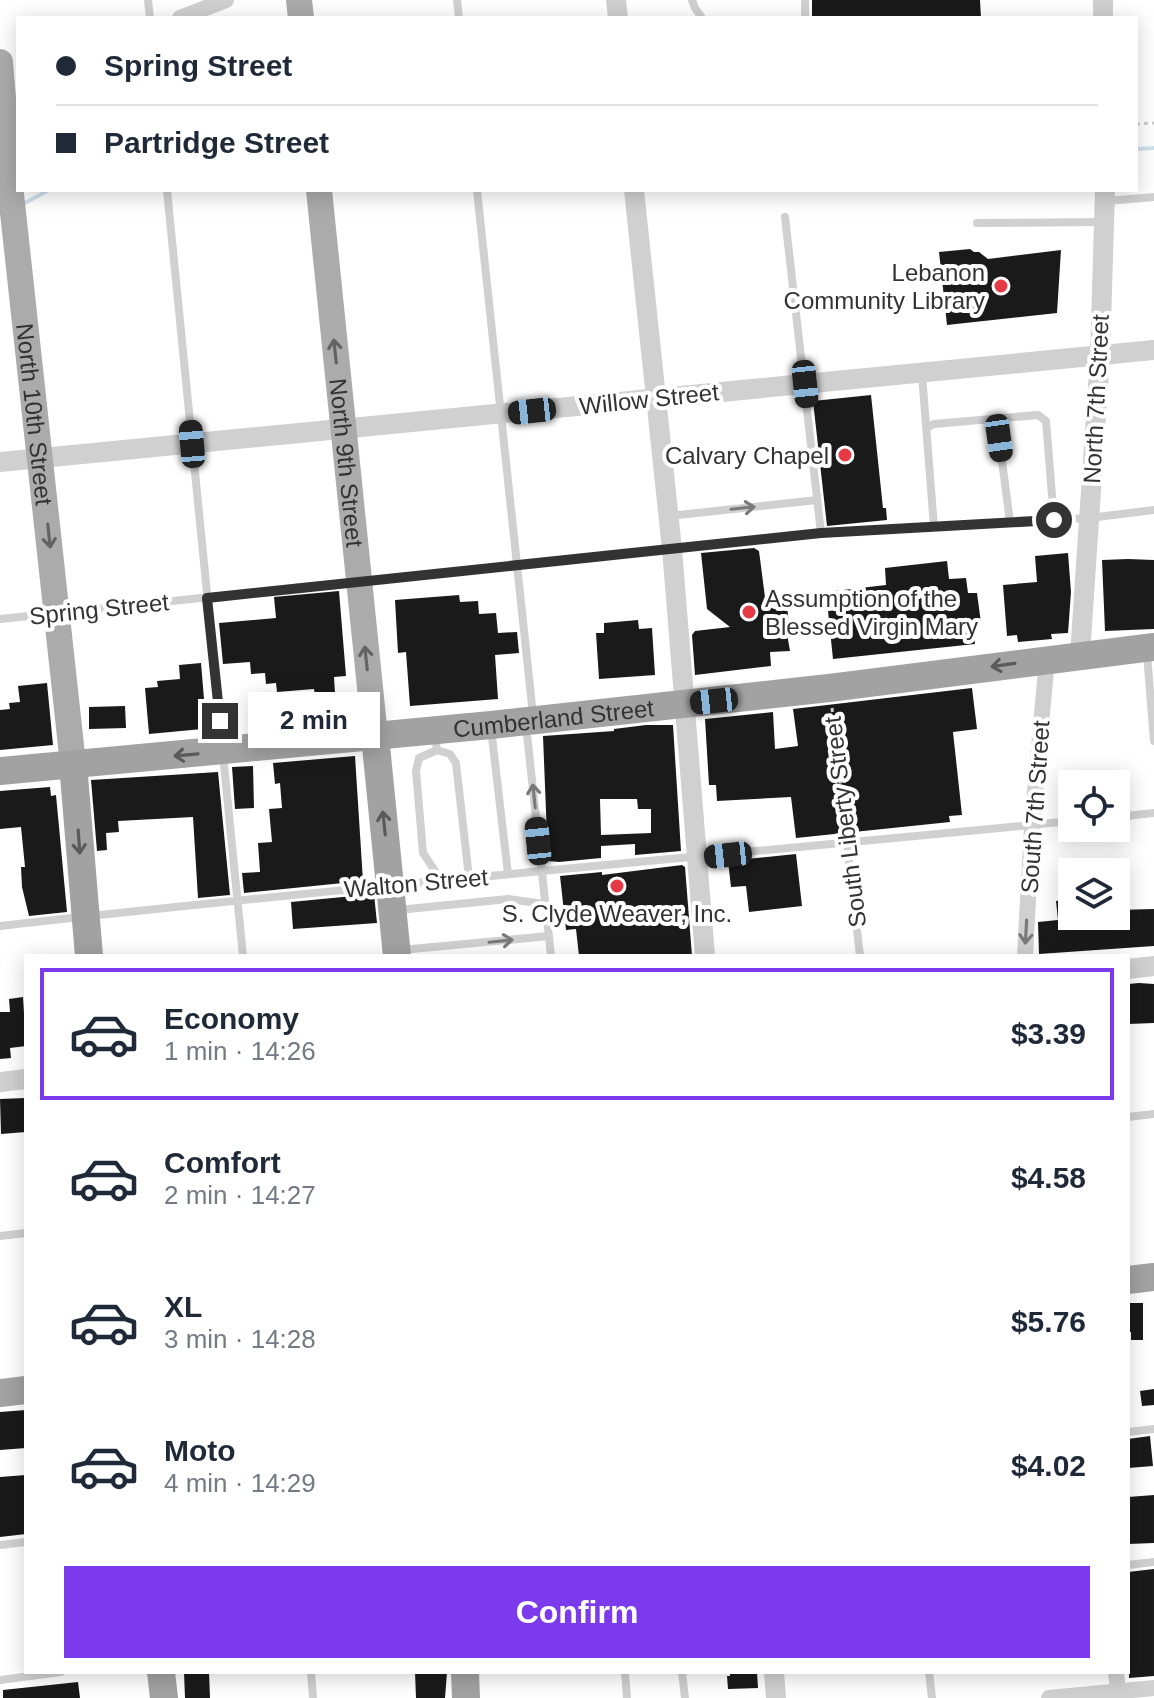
<!DOCTYPE html>
<meta charset="utf-8">
<style>
body{margin:0;font-family:Arial,sans-serif;background:#f2f2f3;color:#1f2937;height:100vh;display:flex;flex-direction:column;font-size:30px;white-space:nowrap}
*{box-sizing:border-box;margin:0}
p{font-size:26px;color:#747a83}
.icon{flex:none;width:44px;height:44px;fill:none;stroke:currentColor;stroke-width:2;stroke-linecap:round;stroke-linejoin:round}
.map{position:relative;flex:1;overflow:hidden}
.details{position:absolute;left:24px;top:954px;width:1106px;height:720px;display:flex;flex-direction:column;background:#fff;border-radius:0px;box-shadow:0 4px 20px #0003}
.details>*{flex:none}
.hud{position:absolute;left:16px;top:16px;width:1122px;height:176px;border-radius:0px;box-shadow:0 4px 20px #0003;display:grid;align-content:center;height:176px;padding:0 40px;background:#fff}
.controls{position:absolute;left:1058px;top:770px;display:grid;gap:16px}
.controls a{display:grid;place-items:center;width:72px;height:72px;border-radius:0px;background:#fff;box-shadow:0 4px 20px #0003;font-size:40px}
.end{position:absolute;width:36px;height:36px;margin:-18px;border:10px solid #333;background:#fff;box-shadow:0 0 0 4px #fff}
.from{border-radius:50%}
.bubble{position:absolute;height:56px;border-radius:0px;background:#fff;box-shadow:0 4px 20px #0003;font-size:26px;font-weight:700;line-height:56px;text-align:center}
.car{position:absolute;width:24px;height:48px;margin:-24px -12px;border-radius:10px;box-shadow:0 0 6px 2px #0007;background:linear-gradient(#222 24%,#8ab4d8 0 40%,#222 0 76%,#8ab4d8 0 86%,#222 0)}
.hud b{display:flex;align-items:center;gap:28px;height:76px;font-size:30px}
.hud b+b{border-top:2px solid #e0e1e3}
.hud i{width:20px;height:20px;background:#1f2937}
ul{padding:14px 0 0;list-style:none}
li{display:flex;align-items:center;gap:24px;height:132px;margin:0 16px 12px;padding:0 24px;border:4px solid transparent;border-radius:0px}
li div{flex:1}
li b{display:block;font-size:30px}
li em{font-style:normal;font-weight:700}
li.active{border-color:#7c3aed}
li>.icon{width:72px;height:72px;stroke-width:1.5}
.cta{display:flex;gap:16px;margin-top:auto;padding:16px 40px}
.cta a{flex:1;height:92px;border-radius:0px;background:#7c3aed;color:#fff;font-size:32px;font-weight:700;line-height:92px;text-align:center}
.map>svg:first-child{display:block}
</style>
<div class="map">
<svg width="1154" height="1698" viewBox="0 0 1154 1698">
<rect width="100%" height="100%" fill="#fff"/>
<g fill="none" stroke-linecap="round" stroke-linejoin="round">
<path stroke="#cfe2ee" stroke-width="4" d="M1136,149L1154,148
M23,204L49,190"/>
</g>
<path fill="#1a1a1a" fill-rule="evenodd" d="M812,0H980L981,18H812Z
M970,249L974,252H979L988,259L1061,250L1057,313L947,325L939,252Z
M871,395L883,508H886L887,520L827,526L813,401Z
M754,548L759,551L766,605L774,609L787,608L789,621L785,622L790,651L770,652L771,666L695,675L692,635L695,631L730,627L707,609L701,553Z
M1068,553L1071,592L1068,633L1051,634L1052,639L1018,642L1017,635L1007,636L1003,585L1037,582L1035,556Z
M1128,559L1154,560V629L1105,631L1102,560Z
M947,561L949,579L966,578L968,593H977L981,623L972,624L975,644L833,659L826,592L886,585L885,568Z
M339,591L346,676L334,677L335,693L315,695L314,689L277,692L276,683L266,684L265,673L251,674L250,662L223,664L219,623L276,618L274,597Z
M459,595L460,602L478,601L479,614L496,613L498,633L517,632L519,653L495,655L498,699L410,706L406,652L398,653L395,600Z
M638,620L639,629L652,628L655,675L599,679L596,633H604V623Z
M201,663L204,699H210L213,728L149,734L145,688L158,687L157,681L180,679L179,665Z
M47,683L53,745L0,750V710L10,709L9,703L20,702L18,686Z
M972,688L977,729L953,732L962,815L949,816L950,822L796,838L791,797L717,801L716,785H709L705,719L773,712L775,749L798,746L793,709Z
M125,706L126,728L89,729V707Z
M646,725H673L681,851L635,855V844L601,846V858L559,862L548,861L543,736L614,731V729ZM600,799H637L638,809H651V833L601,835Z
M355,756L363,881L244,893L242,873L260,872L258,843L272,842L269,809L282,808L280,783L275,784L273,763Z
M253,766L254,808L235,809L232,767Z
M218,772L230,895L198,898L193,817L118,821L119,832L106,833L107,850L97,851L91,780Z
M50,787L51,796L56,795L67,912L29,916L22,887L21,867H25L21,827L0,829V791Z
M796,854L802,906L749,912L746,886L731,887L728,861Z
M682,865L685,867L692,956H579L576,929L566,930L560,876L602,872V875Z
M374,894L377,923L293,929L291,902Z
M1072,900L1074,923L1112,920V916H1116V910L1154,909V946L1039,954L1038,922L1058,920L1056,901Z
M1139,983L1154,984V1023L1128,1024V984Z
M23,997L26,1046L10,1048L11,1058L0,1059V1012H10L9,999Z
M26,1098V1132L1,1134L0,1099Z
M1128,1303H1143V1340H1131V1332H1128Z
M1154,1389V1405L1142,1406L1140,1391Z
M26,1410V1448L0,1450V1412Z
M1150,1436L1153,1466L1128,1468V1439Z
M26,1475V1534L0,1537V1477Z
M1154,1495V1543L1128,1544V1497Z
M1154,1569V1676L1129,1678L1128,1572Z
M184,1672H209L210,1698H185Z
M415,1672H447L445,1698H416Z
M730,1672H757L758,1688L728,1689L727,1676H730Z
M78,1682L80,1698H3V1690Z"/>
<g fill="none" stroke-linecap="round" stroke-linejoin="round">
<path stroke="#cdcdcd" stroke-width="3" stroke-dasharray="4 4" stroke-linecap="butt" d="M1136,124L1154,123
M832,708L846,832"/>
<path stroke="#d0d0d0" stroke-width="8" d="M148,0L150,18
M457,0L459,18
M692,0L695,8L702,18
M805,0V18
M167,190L243,956
M477,190L533,715
M1107,201L1154,197
M785,217L821,533
M977,223L1104,222
M922,374L934,527
M928,427L934,424L1003,418
M669,516L817,500
M1010,522L999,438L1003,418L1038,415L1046,421L1054,520
M0,619L821,533L1089,518L1154,510
M1147,654L1154,741
M526,725L551,956
M491,728L508,874
M435,735L437,750L450,754L456,763L469,878
M437,750L419,758L416,771L423,853L441,880
M1116,817L1154,813
M847,843L860,956
M398,910L508,899L544,904
M0,926C357,886 715,856 1072,821
M401,950L549,936
M1128,1117L1154,1114
M0,1236L26,1233
M1128,1432L1154,1429
M0,1545L26,1542
M1128,1565L1154,1562
M311,1672L313,1698
M625,1672L627,1698
M682,1672L685,1698
M929,1672L932,1698
M0,1680L61,1672"/>
<path stroke="#d0d0d0" stroke-width="16" d="M180,18L226,0
M1025,956L1032,825L1047,659
M1116,1672L1118,1691
M1049,1698L1154,1688"/>
<path stroke="#d0d0d0" stroke-width="20" d="M616,0L618,18
M1103,0V18
M634,190L672,549L705,956
M0,462L1154,350
M1080,655L1100,356L1105,190
M1128,969L1154,966
M0,1082L26,1079
M774,1672L776,1698"/>
<g stroke="#ababab" stroke-width="26">
<path d="M299,0L301,18"/>
<path id="s1" d="M0,62L10,185L73,764"/>
<path id="s2" d="M319,190L375,736"/>
</g>
<g stroke="#a2a2a2" stroke-width="28">
<path d="M375,736L397,956"/>
<path d="M73,764L89,956"/>
<path id="s3" d="M0,771L491,725L829,688L1154,647"/>
<path d="M1128,1280L1154,1277"/>
<path d="M0,1393L26,1390"/>
<path d="M161,1672L164,1698"/>
<path d="M465,1672L466,1698"/>
</g>
</g>
<defs><path id="oneway-shaft" d="M-6 0H5M1.5-3L5.5 0L1.5 3" fill="none" stroke-width="1.6" stroke-linecap="round" stroke-linejoin="round" transform="scale(2)"/></defs>
<g stroke="#636363">
<use href="#oneway-shaft" transform="translate(335 351) rotate(-96)"/>
<use href="#oneway-shaft" transform="translate(49 536) rotate(84)"/>
<use href="#oneway-shaft" transform="translate(366 658) rotate(-96)"/>
</g>
<g stroke="#7a7a7a">
<use href="#oneway-shaft" transform="translate(743 508) rotate(-6)"/>
<use href="#oneway-shaft" transform="translate(534 796) rotate(-96)"/>
<use href="#oneway-shaft" transform="translate(1026 932) rotate(93)"/>
<use href="#oneway-shaft" transform="translate(501 941) rotate(-6)"/>
</g>
<g stroke="#5a5a5a">
<use href="#oneway-shaft" transform="translate(1003 665) rotate(172)"/>
<use href="#oneway-shaft" transform="translate(186 755) rotate(175)"/>
<use href="#oneway-shaft" transform="translate(384 823) rotate(-96)"/>
<use href="#oneway-shaft" transform="translate(79 842) rotate(86)"/>
</g>
<g fill="none" stroke-linecap="round" stroke-linejoin="round">
<path stroke="#333" stroke-width="10" d="M220,721L207,598L821,533L1054,520"/>
</g>
<g fill="#e63946" stroke="#fff" stroke-width="3">
<circle cx="1001" cy="286" r="8"/>
<circle cx="845" cy="455" r="8"/>
<circle cx="749" cy="612" r="8"/>
<circle cx="617" cy="886" r="8"/>
</g>
<g text-anchor="middle" dominant-baseline="central" stroke-width="8" stroke-linejoin="round" paint-order="stroke">
<g font-size="24" fill="#333" stroke="#fff" text-anchor="end">
<text x="985" y="272">Lebanon<tspan x="985" dy="28">Community Library</tspan></text>
<text x="829" y="455">Calvary Chapel</text>
<text x="765" y="598" text-anchor="start">Assumption of the<tspan x="765" dy="28">Blessed Virgin Mary</tspan></text>
<text x="617" y="913" text-anchor="middle">S. Clyde Weaver, Inc.</text>
</g>
<g font-size="24" fill="#333" stroke="#fff">
<text transform="translate(649 399) rotate(-6)">Willow Street</text>
<text transform="translate(1096 399) rotate(-87)">North 7th Street</text>
<text stroke="none"><textPath href="#s1" startOffset="354">North 10th Street</textPath></text>
<text stroke="none"><textPath href="#s2" startOffset="274">North 9th Street</textPath></text>
<text transform="translate(99 609) rotate(-6)">Spring Street</text>
<text stroke="none"><textPath href="#s3" startOffset="556">Cumberland Street</textPath></text>
<text transform="translate(1035 807) rotate(-86)">South 7th Street</text>
<text transform="translate(845 822) rotate(-97)">South Liberty Street</text>
<text transform="translate(416 883) rotate(-5)">Walton Street</text>
</g>
</g>
</svg>
<div class="controls">
<a><svg class="icon" aria-label="locate" viewBox="0 0 24 24"><circle cx="12" cy="12" r="6"/><path d="M12 2v4M12 18v4M2 12h4M18 12h4"/></svg></a>
<a><svg class="icon" aria-label="layers" viewBox="0 0 24 24"><path d="M12 4l9 5-9 5-9-5zM3 14l9 5 9-5"/></svg></a>
</div>
<i class="end from" style="left:1054px;top:520px"></i>
<i class="end" style="left:220px;top:721px"></i>
<div class="bubble" style="left:248px;top:692px;width:132px">2 min</div>
<i class="car" style="left:805px;top:384px;rotate:174deg"></i>
<i class="car" style="left:532px;top:411px;rotate:264deg"></i>
<i class="car" style="left:999px;top:438px;rotate:172deg"></i>
<i class="car" style="left:192px;top:444px;rotate:355deg"></i>
<i class="car" style="left:714px;top:701px;rotate:264deg"></i>
<i class="car" style="left:538px;top:841px;rotate:354deg"></i>
<i class="car" style="left:728px;top:855px;rotate:264deg"></i>
<div class="hud">
<b><i class="from"></i>Spring Street</b>
<b><i></i>Partridge Street</b>
</div>
<section class="details">
<ul>
<li class="active"><svg class="icon" aria-label="car" viewBox="0 0 24 24"><path d="M5 17H2v-5l4-1 3-4h7l3 4 3 1v5h-3M9 17h6M6 11h13"/><circle cx="7" cy="17" r="2"/><circle cx="17" cy="17" r="2"/></svg><div><b>Economy</b><p>1 min · 14:26</p></div><em>$3.39</em></li>
<li><svg class="icon" aria-label="car" viewBox="0 0 24 24"><path d="M5 17H2v-5l4-1 3-4h7l3 4 3 1v5h-3M9 17h6M6 11h13"/><circle cx="7" cy="17" r="2"/><circle cx="17" cy="17" r="2"/></svg><div><b>Comfort</b><p>2 min · 14:27</p></div><em>$4.58</em></li>
<li><svg class="icon" aria-label="car" viewBox="0 0 24 24"><path d="M5 17H2v-5l4-1 3-4h7l3 4 3 1v5h-3M9 17h6M6 11h13"/><circle cx="7" cy="17" r="2"/><circle cx="17" cy="17" r="2"/></svg><div><b>XL</b><p>3 min · 14:28</p></div><em>$5.76</em></li>
<li><svg class="icon" aria-label="car" viewBox="0 0 24 24"><path d="M5 17H2v-5l4-1 3-4h7l3 4 3 1v5h-3M9 17h6M6 11h13"/><circle cx="7" cy="17" r="2"/><circle cx="17" cy="17" r="2"/></svg><div><b>Moto</b><p>4 min · 14:29</p></div><em>$4.02</em></li>
</ul>
<div class="cta"><a>Confirm</a></div>
</section>
</div>
